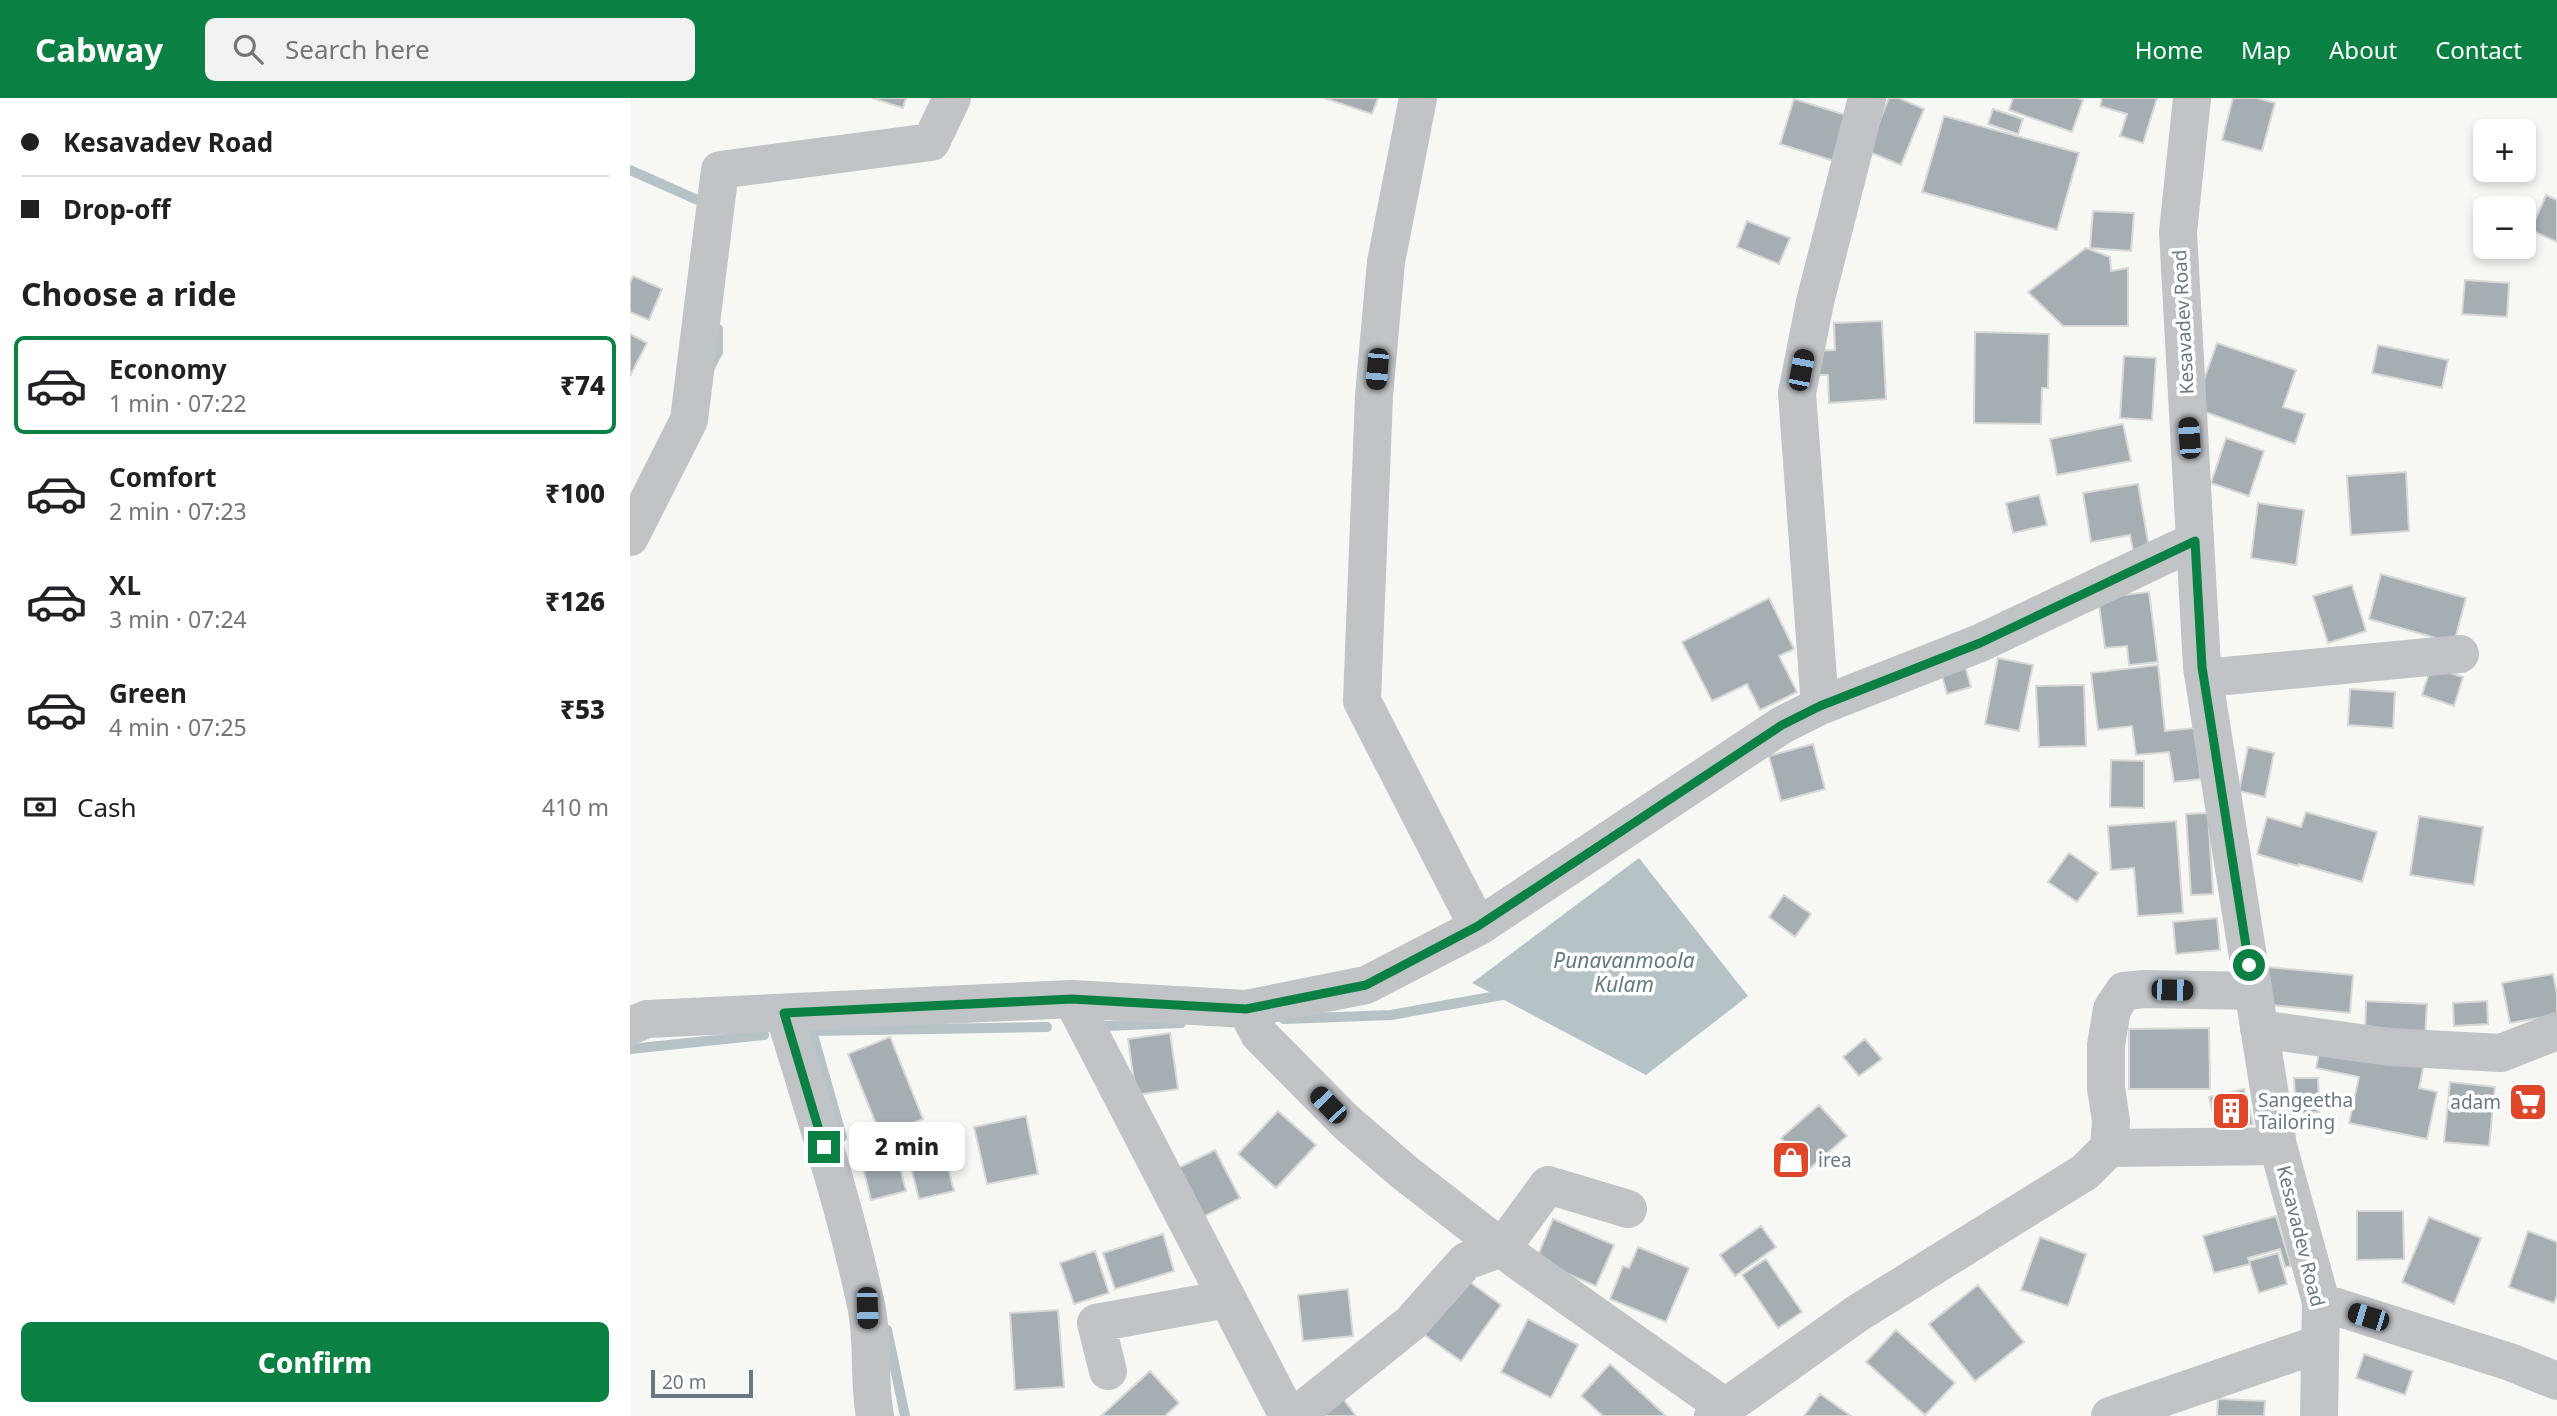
<!DOCTYPE html>
<meta charset="utf-8">
<style>
body{margin:0;font-family:"Noto Sans",sans-serif;background:#f2f2f2;color:#202124;height:100vh;display:flex;flex-direction:column;font-size:26px;white-space:nowrap}
*{box-sizing:border-box;margin:0}
p{font-size:23px;color:#757577}
.icon{flex:none;width:38px;height:38px;fill:none;stroke:currentColor;stroke-width:2;stroke-linecap:round;stroke-linejoin:round}
.map{position:relative;flex:1;overflow:hidden}
.sheet{display:flex;flex-direction:column;background:#fff;width:630px}
.sheet>*{flex:none}
.hud{display:grid;align-content:center;height:154px;padding:0 21px;background:#fff}
.buttons{position:absolute;left:1843px;top:21px;display:grid;gap:14px}
.buttons a{display:grid;place-items:center;width:63px;height:63px;border-radius:10px;background:#fff;box-shadow:0 4px 10px #0003;font-size:35px}
.scale{position:absolute;left:21px;bottom:18px;width:102px;box-sizing:border-box;padding-left:7px;border:4px solid #667984;border-top:0;font-size:19px;line-height:24px;white-space:nowrap;color:#667984;-webkit-text-stroke:5px #fff;paint-order:stroke}
.end{position:absolute;width:32px;height:32px;margin:-16px;border:9px solid #0b8043;background:#fff;box-shadow:0 0 0 4px #fff}
.from{border-radius:50%}
.bubble{position:absolute;height:49px;border-radius:10px;background:#fff;box-shadow:0 4px 10px #0003;font-size:23px;font-weight:800;line-height:49px;text-align:center}
.car{position:absolute;width:21px;height:42px;margin:-21px -10px;border-radius:9px;box-shadow:0 0 5px 2px #0007;background:linear-gradient(#222 24%,#8ab4d8 0 40%,#222 0 76%,#8ab4d8 0 86%,#222 0)}
.hud b{display:flex;align-items:center;gap:24px;height:66px;font-size:26px}
.hud b+b{border-top:2px solid #e0e0e0}
.hud i{width:18px;height:18px;background:#202124}
ul{padding:0;list-style:none}
li{display:flex;align-items:center;gap:21px;height:98px;margin:0 14px 10px;padding:0 7px;border:4px solid transparent;border-radius:10px}
li div{flex:1}
li b{display:block;font-size:26px}
li em{font-style:normal;font-weight:800}
li.current{border-color:#0b8043}
li>.icon{width:63px;height:63px;stroke-width:1.5}
h2{padding:0 21px;font-size:32px;line-height:84px}
.pay{display:flex;align-items:center;gap:18px;height:77px;padding:0 21px;font-size:26px}
.pay p{margin-inline-start:auto}
.cta{display:flex;gap:14px;margin-top:auto;padding:14px 21px}
.cta a{flex:1;height:80px;border-radius:10px;background:#0b8043;color:#fff;font-size:28px;font-weight:800;line-height:80px;text-align:center}
header{display:flex;align-items:center;gap:42px;box-sizing:border-box;height:98px;padding:0 35px;background:#0b8043;color:#fff}
header strong{font-size:33px}
nav{display:flex;gap:38px;margin-inline-start:auto;font-size:24px}
.search{width:490px;height:63px;background:#f2f2f2;display:flex;align-items:center;gap:18px;box-sizing:border-box;padding:0 24px;border-radius:10px;color:#757577;font-size:26px}
main{display:flex;flex:1;min-height:0}
.map>svg:first-child{display:block}
</style>
<header>
<strong>Cabway</strong>
<div class="search"><svg class="icon" aria-label="search" viewBox="0 0 24 24"><circle cx="10" cy="10" r="6"/><path d="M15 15l6 6"/></svg>Search here</div>
<nav><a>Home</a><a>Map</a><a>About</a><a>Contact</a></nav>
</header>
<main>
<section class="sheet">
<div class="hud">
<b><i class="from"></i>Kesavadev Road</b>
<b><i></i>Drop-off</b>
</div>
<h2>Choose a ride</h2>
<ul>
<li class="current"><svg class="icon" aria-label="car" viewBox="0 0 24 24"><path d="M5 17H2v-5l4-1 3-4h7l3 4 3 1v5h-3M9 17h6M6 11h13"/><circle cx="7" cy="17" r="2"/><circle cx="17" cy="17" r="2"/></svg><div><b>Economy</b><p>1 min · 07:22</p></div><em>₹74</em></li>
<li><svg class="icon" aria-label="car" viewBox="0 0 24 24"><path d="M5 17H2v-5l4-1 3-4h7l3 4 3 1v5h-3M9 17h6M6 11h13"/><circle cx="7" cy="17" r="2"/><circle cx="17" cy="17" r="2"/></svg><div><b>Comfort</b><p>2 min · 07:23</p></div><em>₹100</em></li>
<li><svg class="icon" aria-label="car" viewBox="0 0 24 24"><path d="M5 17H2v-5l4-1 3-4h7l3 4 3 1v5h-3M9 17h6M6 11h13"/><circle cx="7" cy="17" r="2"/><circle cx="17" cy="17" r="2"/></svg><div><b>XL</b><p>3 min · 07:24</p></div><em>₹126</em></li>
<li><svg class="icon" aria-label="car" viewBox="0 0 24 24"><path d="M5 17H2v-5l4-1 3-4h7l3 4 3 1v5h-3M9 17h6M6 11h13"/><circle cx="7" cy="17" r="2"/><circle cx="17" cy="17" r="2"/></svg><div><b>Green</b><p>4 min · 07:25</p></div><em>₹53</em></li>
</ul>
<div class="pay"><svg class="icon" aria-label="cash" viewBox="0 0 24 24"><path d="M3 7h18v10H3z"/><circle cx="12" cy="12" r="2"/></svg>Cash<p>410 m</p></div>
<div class="cta"><a>Confirm</a></div>
</section>
<div class="map">
<svg width="1927" height="1318" viewBox="0 0 1927 1318">
<rect width="100%" height="100%" fill="#f7f7f4"/>
<path fill="#b5c3c6" d="M1009,760L1118,898L1016,977L842,885Z"/>
<g fill="none" stroke-linecap="round" stroke-linejoin="round">
<path stroke="#b5c3c6" stroke-width="10" d="M0,72L79,107
M80,269L88,254V231
M654,921L761,917L878,896
M473,928L551,925
M0,951L134,937
M212,1039L182,933L417,929
M257,1232L275,1318"/>
</g>
<path fill="#a4aeb3" stroke="#d8d8d6" stroke-width="2" d="M242,0H276L273,10Z
M694,0H748L742,16Z
M1259,0H1269L1294,11L1271,67L1237,53Z
M1383,0H1448L1453,2L1442,34L1379,12Z
M1472,0H1527L1513,45L1490,38L1497,16L1470,8Z
M1603,0H1627L1645,5L1632,53L1592,42Z
M1164,1L1219,18L1204,63L1150,46Z
M1363,11L1393,21L1388,36L1358,26Z
M1314,18L1449,55L1427,132L1292,94Z
M1916,97L1927,102V144L1901,132Z
M1463,113L1504,115L1501,153L1460,150Z
M1117,123L1160,140L1149,166L1107,149Z
M1456,150L1480,159L1481,173L1498,170V228H1433L1398,194Z
M3,178L32,191L19,222L0,214V185Z
M1835,182L1879,185L1877,219L1832,216Z
M1252,223L1256,301L1199,305L1198,277H1180L1178,253L1205,252L1204,225Z
M1345,234L1419,236L1418,290H1412L1411,326L1344,325Z
M0,236L17,245L0,278Z
M1587,245L1666,272L1653,309L1675,316L1665,346L1564,310Z
M1748,247L1818,262L1812,290L1742,275Z
M1494,258L1526,260L1522,322L1490,320Z
M1493,326L1501,363L1427,377L1420,341Z
M1596,340L1634,353L1619,398L1581,385Z
M1776,374L1779,433L1721,437L1717,378Z
M1508,386L1519,450L1503,452L1500,437L1461,444L1453,395Z
M1409,397L1417,427L1383,435L1376,405Z
M1628,405L1674,412L1666,467L1621,460Z
M1751,476L1836,500L1824,545L1739,521Z
M1722,487L1736,533L1698,545L1683,498Z
M1519,494L1528,564L1499,567L1497,548L1475,550L1468,500Z
M1139,500L1164,551L1149,558L1167,594L1130,612L1117,586L1082,603L1052,544Z
M1368,560L1403,567L1389,633L1355,626Z
M1333,561L1341,589L1317,596L1309,567Z
M1528,567L1535,633L1564,630L1571,681L1544,684L1539,654L1506,657L1502,628L1468,632L1461,575Z
M1801,569L1833,579L1824,608L1792,597Z
M1454,587L1456,648L1409,649L1406,588Z
M1720,591L1765,594L1763,630L1718,627Z
M1183,646L1195,691L1151,703L1139,658Z
M1618,649L1644,655L1635,699L1609,693Z
M1481,662L1514,663V710L1480,709Z
M1676,714L1747,734L1732,784L1669,766L1668,768L1627,756L1637,719L1671,729Z
M1578,715L1583,796L1561,797L1556,716Z
M1789,718L1853,729L1844,787L1780,777Z
M1546,723L1553,815L1508,818L1504,770L1481,772L1478,728Z
M1439,755L1468,775L1447,804L1418,784Z
M1154,797L1181,816L1165,839L1139,819Z
M1587,820L1590,852L1546,856L1543,824Z
M1636,869L1723,877L1720,915L1632,906Z
M1923,876L1927,896V917L1880,925L1872,885Z
M1736,903L1797,906L1795,940L1735,937Z
M1857,903L1858,926L1824,928L1823,905Z
M1579,930L1580,991H1499V931Z
M540,935L548,991L506,997L498,941Z
M260,939L293,1021L251,1038L218,956Z
M1235,941L1252,961L1229,978L1213,959Z
M1691,944L1794,966L1789,990L1807,994L1797,1041L1719,1025L1729,979L1686,970Z
M1664,980H1688L1689,1014L1666,1015Z
M1820,984L1865,989L1859,1048L1814,1044Z
M1614,991L1623,1026L1588,1035L1579,999Z
M1189,1007L1217,1038L1179,1071L1151,1040Z
M648,1013L686,1047L646,1090L608,1056Z
M396,1018L408,1076L357,1086L344,1029Z
M263,1041L276,1093L241,1102L228,1049Z
M311,1041L324,1093L289,1101L276,1049Z
M585,1052L610,1100L573,1119L548,1070Z
M1727,1113H1773L1774,1161L1727,1162Z
M1646,1118L1661,1168L1655,1169L1650,1151L1618,1160L1620,1166L1584,1175L1573,1138Z
M1799,1119L1851,1140L1824,1206L1772,1184Z
M923,1121L984,1147L966,1188L906,1162Z
M1131,1128L1146,1149L1105,1178L1090,1157Z
M1898,1133L1927,1144V1197L1924,1205L1879,1189Z
M533,1136L544,1173L485,1191L473,1155Z
M1410,1139L1456,1156L1438,1208L1391,1192Z
M1008,1149L1059,1170L1036,1224L980,1201L993,1168L999,1170Z
M465,1153L479,1195L444,1206L430,1165Z
M1648,1155L1657,1186L1629,1195L1619,1163Z
M1136,1161L1172,1214L1148,1230L1112,1177Z
M833,1179L871,1207L831,1263L793,1236Z
M1348,1187L1394,1244L1345,1283L1299,1226Z
M718,1191L723,1238L673,1243L668,1197Z
M428,1212L434,1289L385,1292L380,1215Z
M898,1221L948,1247L921,1300L871,1274Z
M1266,1232L1325,1285L1295,1317L1236,1264Z
M1734,1256L1783,1273L1775,1297L1726,1280Z
M980,1266L1036,1318H973L951,1298Z
M520,1273L549,1305L535,1318H471Z
M1190,1296L1221,1318H1174Z
M711,1298L726,1318H686Z
M1588,1301L1635,1303L1634,1318H1587Z"/>
<g fill="none" stroke-linecap="round" stroke-linejoin="round">
<path stroke="#c0c4c7" stroke-width="38" d="M788,0L756,164L744,298L732,603L848,829
M1562,0L1548,134L1572,569L1648,1048L1691,1204L1689,1318
M0,439L59,322L90,72L301,44L322,0
M1574,580L1830,556
M1190,608L1167,295L1185,204L1237,0
M442,901L658,1318
M616,911L629,936L716,1024L774,1074L891,1165L1095,1309
M154,915C183,1011 215,1108 236,1207C244,1243 238,1281 245,1318
M0,928L17,921L442,901L616,911L736,887L848,829L1152,627L1190,608L1350,545L1565,443
M1629,931L1759,949L1871,955L1927,933
M1479,1050L1648,1048
M1691,1204L1880,1264L1927,1283
M478,1273L466,1225L597,1201
M665,1318L781,1225L836,1163L872,1150L918,1087L998,1111
M1083,1318L1228,1215L1455,1074L1479,1050L1481,1023L1476,990V947L1482,911L1494,893L1515,891L1623,893
M1480,1318L1689,1246"/>
</g>
<g fill="none" stroke-linecap="round" stroke-linejoin="round">
<path stroke="#0b8043" stroke-width="9" d="M194,1049L154,915L442,901L616,911L736,887L848,828L1152,627L1190,608L1350,545L1565,443L1572,569L1619,867"/>
</g>
<defs>
<symbol id="supermarket-square" viewBox="-11 -11 22 22"><rect x="-9" y="-9" width="18" height="18" rx="4" fill="#e0462a" stroke="#fff"/><path d="M-6-5.5h2.5l.6 2H6L4.5 2H-2.5L-4.4-4H-6ZM-1.5 3.2a1.3 1.3 0 1 0 .1 0ZM3 3.2a1.3 1.3 0 1 0 .1 0Z" fill="#fff"/></symbol>
<symbol id="building-square" viewBox="-11 -11 22 22"><rect x="-9" y="-9" width="18" height="18" rx="4" fill="#e0462a" stroke="#fff"/><path d="M-4-6H4V6H1V3H-1V6H-4ZM-2.5-4.3h1.7v1.8h-1.7ZM.8-4.3h1.7v1.8H.8ZM-2.5-1h1.7V.8h-1.7ZM.8-1h1.7V.8H.8Z" fill="#fff"/></symbol>
<symbol id="shop-square" viewBox="-11 -11 22 22"><rect x="-9" y="-9" width="18" height="18" rx="4" fill="#e0462a" stroke="#fff"/><path d="M-5-2.5h2.3a2.7 3.5 0 0 1 5.4 0H5L5.5 6h-11ZM-1.5-2.5h3a1.5 2.3 0 0 0-3 0Z" fill="#fff"/></symbol>
</defs>
<g fill-rule="evenodd">
<use href="#supermarket-square" x="1876" y="982" width="44" height="44"/>
<use href="#building-square" x="1579" y="991" width="44" height="44"/>
<use href="#shop-square" x="1139" y="1040" width="44" height="44"/>
</g>
<g text-anchor="middle" dominant-baseline="central" stroke-width="7" stroke-linejoin="round" paint-order="stroke">
<g font-size="19" fill="#667984" stroke="#fff">
<text transform="translate(1553 224) rotate(-93)">Kesavadev Road</text>
<text transform="translate(1671 1138) rotate(76)">Kesavadev Road</text>
</g>
<g font-size="19" fill="#667984" stroke="#fff" text-anchor="start">
<text x="1628" y="1002">Sangeetha<tspan x="1628" dy="22">Tailoring</tspan></text>
<text x="1871" y="1004" text-anchor="end">adam</text>
<text x="1188" y="1062">irea</text>
</g>
<g font-size="21" font-style="italic" fill="#627b80" stroke="#fff">
<text x="994" y="862">Punavanmoola<tspan x="994" dy="24">Kulam</tspan></text>
</g>
</g>
</svg>
<div class="buttons">
<a>+</a>
<a>−</a>
</div>
<div class="scale">20 m</div>
<i class="end from" style="left:1619px;top:867px"></i>
<i class="end" style="left:194px;top:1049px"></i>
<div class="bubble" style="left:219px;top:1024px;width:116px">2 min</div>
<i class="car" style="left:747px;top:271px;rotate:185deg"></i>
<i class="car" style="left:1171px;top:272px;rotate:11deg"></i>
<i class="car" style="left:1559px;top:340px;rotate:356deg"></i>
<i class="car" style="left:1542px;top:892px;rotate:91deg"></i>
<i class="car" style="left:698px;top:1007px;rotate:316deg"></i>
<i class="car" style="left:237px;top:1210px;rotate:178deg"></i>
<i class="car" style="left:1738px;top:1219px;rotate:287deg"></i>
</div>
</main>
